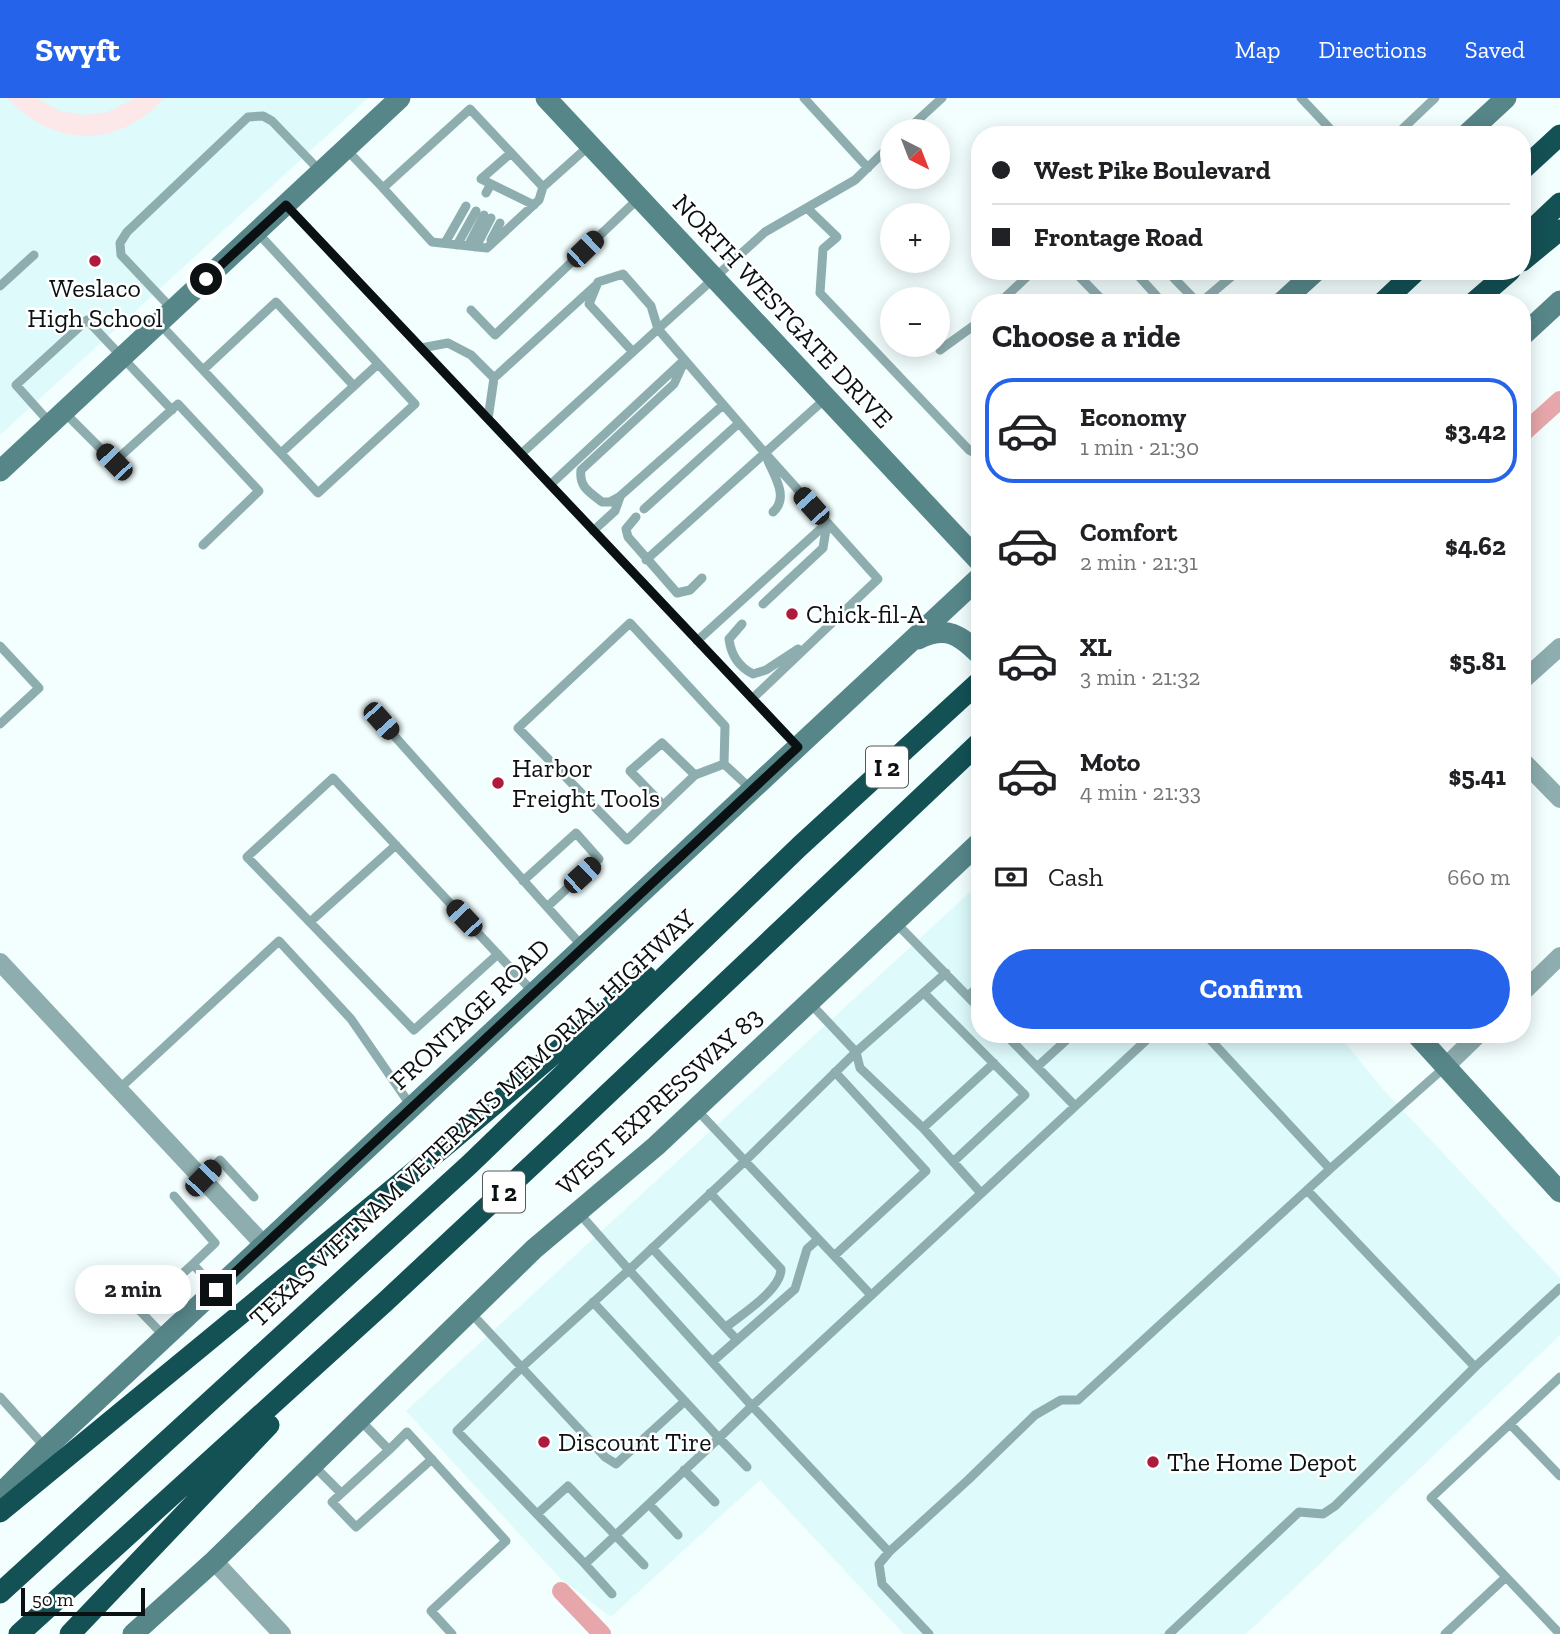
<!DOCTYPE html>
<meta charset="utf-8">
<style>
body{margin:0;font-family:"Zilla Slab",serif;background:#f6f6f6;color:#202124;height:100vh;display:flex;flex-direction:column;font-size:26px;white-space:nowrap}
*{box-sizing:border-box;margin:0}
p{font-size:23px;color:#757577}
.icon{flex:none;width:38px;height:38px;fill:none;stroke:currentColor;stroke-width:2;stroke-linecap:round;stroke-linejoin:round}
.map{position:relative;flex:1;overflow:hidden}
.side{position:absolute;left:971px;top:196px;width:560px;height:749px;display:flex;flex-direction:column;background:#fff;border-radius:28px;box-shadow:0 4px 18px #0003}
.side>*{flex:none}
.top-card{position:absolute;left:971px;top:28px;width:560px;height:154px;border-radius:28px;box-shadow:0 4px 18px #0003;display:grid;align-content:center;height:154px;padding:0 21px;background:#fff}
.needle{width:46px;rotate:138deg}
.fabs{position:absolute;left:880px;top:21px;display:grid;gap:14px}
.fabs a{display:grid;place-items:center;width:70px;height:70px;border-radius:50%;background:#fff;box-shadow:0 4px 18px #0003;font-size:35px}
.scale{position:absolute;left:21px;bottom:18px;width:124px;box-sizing:border-box;padding-left:7px;border:4px solid #0b1112;border-top:0;font-size:19px;line-height:24px;white-space:nowrap;color:#0b1112;-webkit-text-stroke:5px #fff;paint-order:stroke}
.end{position:absolute;width:32px;height:32px;margin:-16px;border:9px solid #0b1112;background:#fff;box-shadow:0 0 0 4px #fff}
.from{border-radius:50%}
.bubble{position:absolute;height:49px;border-radius:24px;background:#fff;box-shadow:0 4px 18px #0003;font-size:23px;font-weight:700;line-height:49px;text-align:center}
.car{position:absolute;width:21px;height:42px;margin:-21px -10px;border-radius:9px;box-shadow:0 0 5px 2px #0007;background:linear-gradient(#222 24%,#8ab4d8 0 40%,#222 0 76%,#8ab4d8 0 86%,#222 0)}
.top-card b{display:flex;align-items:center;gap:24px;height:66px;font-size:26px}
.top-card b+b{border-top:2px solid #e0e0e0}
.top-card i{width:18px;height:18px;background:#202124}
ul{padding:0;list-style:none}
li{display:flex;align-items:center;gap:21px;height:105px;margin:0 14px 10px;padding:0 7px;border:4px solid transparent;border-radius:28px}
li div{flex:1}
li b{display:block;font-size:26px}
li em{font-style:normal;font-weight:700}
li.selected{border-color:#2563eb}
li>.icon{width:63px;height:63px;stroke-width:1.5}
h2{padding:0 21px;font-size:32px;line-height:84px}
.pay{display:flex;align-items:center;gap:18px;height:77px;padding:0 21px;font-size:26px}
.pay p{margin-inline-start:auto}
.primary-button{display:flex;gap:14px;margin-top:auto;padding:14px 21px}
.primary-button a{flex:1;height:80px;border-radius:42px;background:#2563eb;color:#fff;font-size:28px;font-weight:700;line-height:80px;text-align:center}
header{display:flex;align-items:center;gap:42px;box-sizing:border-box;height:98px;padding:0 35px;background:#2563eb;color:#fff}
header strong{font-size:33px}
nav{display:flex;gap:38px;margin-inline-start:auto;font-size:24px}
.map>svg:first-child{display:block}
</style>
<header>
<strong>Swyft</strong>
<nav><a>Map</a><a>Directions</a><a>Saved</a></nav>
</header>
<div class="map">
<svg width="1560" height="1536" viewBox="0 0 1560 1536">
<rect width="100%" height="100%" fill="#f3fefe"/>
<path fill="#defafb" d="M0,0H368L0,337Z
M980,785V936H1338L1382,990L1560,1180V1237L1246,1536H904L760,1382L611,1519L560,1480L406,1313Z"/>
<path fill="#fce8e8" d="M7,0H37L60,13L84,17L108,14L135,0H164C118,51 54,50 7,0Z"/>
<g fill="none" stroke-linecap="round" stroke-linejoin="round">
<path stroke="#e7a7aa" stroke-width="18" d="M1522,336L1560,302
M561,1493L602,1536"/>
<path stroke="#8eadaf" stroke-width="9" d="M804,0L868,70
M1301,0L1336,37
M906,33L942,0
M1396,37L1435,0
M346,51L383,90
M511,55L481,81L534,107
M543,89L539,102L487,150L432,144L383,90L470,11L543,89L590,47
M486,95L491,86
M286,107L797,648
M807,110L837,139L823,151L820,195L969,352L980,358
M491,142L500,125
M445,145L466,108
M457,147L476,113
M468,148L484,117
M476,149L491,120
M1074,173L1105,205
M1134,173L1163,205
M1167,173L1198,205
M0,188L34,157
M999,205L1033,173
M1200,205L1238,173
M172,211L121,157L120,145L127,134L248,19L263,18L272,23L320,73
M471,212L495,237L639,100
M159,225L318,395L415,306L257,134
M421,250L448,245L471,257L494,280
M940,252L976,226L980,230
M685,262L674,286L581,372C579,389 589,394 602,404H610L619,399L723,307
M203,272L276,204L354,288
M64,314L114,364L178,306L259,393L203,447
M488,321L494,280L595,188
M50,325L16,287L87,222L172,312
M281,355L378,266
M521,356L658,231L651,208L623,176L598,184L589,206L633,254
M768,363C775,379 789,400 773,414
M550,387L681,265
M644,411L739,325
M636,419L626,431L628,439L677,495L690,492L702,480
M593,433L615,413L620,399
M646,462L825,301
M763,506L823,450L827,425
M742,526L729,541C731,557 739,569 753,576L766,572L798,551
M697,543L827,425
M0,548L39,590L0,626
M752,601L878,481L765,355L658,231L765,134L855,82L892,46
M381,623L582,848
M724,666L695,677L627,742L518,630L630,525L725,628L724,666L751,691
M663,707L630,673L662,645L695,677
M523,783L576,735L599,761L547,809
M310,824L396,747
M895,824L980,911
M498,856L414,932L247,759L333,680C399,751 466,822 533,894
M924,895L1025,997L953,1064
M968,898L980,887
M810,905L856,954L946,875
M1005,936L1075,1008
M1205,936L1330,1071L1445,969
M1037,969L1073,936
M119,991L279,843L351,921L411,1008
M696,1011L871,1197
M923,1030L994,965
M203,1081L220,1062L254,1099
M1307,1092L1475,1269
M710,1095L781,1171C781,1192 742,1216 726,1229
M174,1098L215,1145L193,1166L215,1191
M579,1115L629,1172L522,1269L457,1333L585,1466L719,1340L747,1369
M652,1150L737,1242
M834,1158L926,1073L835,974
M111,1180L141,1214
M593,1204L719,1340L752,1308L629,1172L745,1063L856,954L860,970L923,1030L981,1095
M471,1215L605,1359L616,1366L685,1303
M165,1239L141,1214L193,1166
M712,1264L795,1191L807,1151L818,1141
M0,1299L45,1349
M360,1322L389,1352L407,1334L506,1443L431,1513L452,1536
M1510,1326L1560,1378
M389,1352L332,1404L356,1429L432,1361
M313,1367L341,1395
M684,1372L715,1404
M649,1406L678,1437
M537,1416L568,1388L644,1467
M889,1454L968,1382L1035,1317L1061,1302H1078L1330,1071
M585,1466L612,1496
M1506,1479L1431,1400L1560,1279
M929,1536L882,1486L879,1466L889,1454L752,1308L1153,936
M1169,1536L1299,1414L1323,1416L1335,1408L1475,1269L1560,1190
M1445,1536L1506,1479L1560,1536"/>
<path stroke="#8eadaf" stroke-width="18" d="M1522,583L1560,549
M1522,662L1560,701
M0,864L264,1147
M1522,895L1560,858
M1446,968L1479,936
M214,1463L282,1536"/>
<path stroke="#578689" stroke-width="21" d="M546,0L980,464
M1466,37L1506,0
M1281,205L1316,173
M1522,238L1560,203
M0,373L400,0
M918,541C947,527 960,537 980,557
M1416,936L1560,1094
M0,1396L46,1350L980,479
M133,1536L214,1463L534,1151L656,1048L980,744"/>
<path stroke="#135155" stroke-width="21" d="M1522,72L1560,37
M1522,141L1560,105
M1522,163L1560,132
M1382,205L1416,173
M1473,205L1510,173
M0,1414L450,1044L646,878
M0,1495L470,1066L800,748L980,583
M19,1536L385,1204L578,1024L980,644
M70,1536L269,1327"/>
</g>
<g fill="none" stroke-linecap="round" stroke-linejoin="round">
<path stroke="#0b1112" stroke-width="9" d="M206,181L286,107L798,649L216,1192"/>
</g>
<g fill="#af1b3d" stroke="#fff" stroke-width="2.5">
<circle cx="95" cy="163" r="7"/>
<circle cx="792" cy="516" r="7"/>
<circle cx="498" cy="685" r="7"/>
<circle cx="544" cy="1344" r="7"/>
<circle cx="1153" cy="1364" r="7"/>
</g>
<g text-anchor="middle" dominant-baseline="central" stroke-width="5" stroke-linejoin="round" paint-order="stroke">
<g fill="#fff" stroke="#545859" stroke-width="2">
<rect x="866" y="648.5" width="42" height="41" rx="5"/>
<rect x="483" y="1073.5" width="42" height="41" rx="5"/>
</g>
<g font-size="24" font-weight="bold" fill="#0b1112">
<text x="887" y="669">I 2</text>
<text x="504" y="1094">I 2</text>
</g>
<g font-size="26" fill="#0b1112" stroke="#fff" text-anchor="start">
<text x="95" y="190" text-anchor="middle">Weslaco<tspan x="95" dy="30">High School</tspan></text>
<text x="806" y="516">Chick-fil-A</text>
<text x="512" y="670">Harbor<tspan x="512" dy="30">Freight Tools</tspan></text>
<text x="558" y="1344">Discount Tire</text>
<text x="1167" y="1364">The Home Depot</text>
</g>
<g font-size="26" fill="#0b1112" stroke="#fff">
<text transform="translate(783 213) rotate(47)">NORTH WESTGATE DRIVE</text>
<text transform="translate(470 916) rotate(-43)">FRONTAGE ROAD</text>
<text transform="translate(659 1003) rotate(-42)">WEST EXPRESSWAY 83</text>
<text transform="translate(472 1020) rotate(-43)">TEXAS VIETNAM VETERANS MEMORIAL HIGHWAY</text>
</g>
</g>
</svg>
<div class="fabs">
<a><svg class="needle" viewBox="-14 -14 28 28"><path d="M0-13l5 13h-10z" fill="#e53935"/><path d="M0 13l5-13h-10z" fill="#757577"/></svg></a>
<a>+</a>
<a>−</a>
</div>
<div class="scale">50 m</div>
<i class="end from" style="left:206px;top:181px"></i>
<i class="end" style="left:216px;top:1192px"></i>
<div class="bubble" style="left:75px;top:1167px;width:116px">2 min</div>
<i class="car" style="left:585px;top:151px;rotate:46deg"></i>
<i class="car" style="left:114px;top:364px;rotate:316deg"></i>
<i class="car" style="left:811px;top:408px;rotate:318deg"></i>
<i class="car" style="left:381px;top:623px;rotate:138deg"></i>
<i class="car" style="left:582px;top:777px;rotate:47deg"></i>
<i class="car" style="left:464px;top:820px;rotate:317deg"></i>
<i class="car" style="left:203px;top:1080px;rotate:44deg"></i>
<div class="top-card">
<b><i class="from"></i>West Pike Boulevard</b>
<b><i></i>Frontage Road</b>
</div>
<section class="side">
<h2>Choose a ride</h2>
<ul>
<li class="selected"><svg class="icon" aria-label="car" viewBox="0 0 24 24"><path d="M5 17H2v-5l4-1 3-4h7l3 4 3 1v5h-3M9 17h6M6 11h13"/><circle cx="7" cy="17" r="2"/><circle cx="17" cy="17" r="2"/></svg><div><b>Economy</b><p>1 min · 21:30</p></div><em>$3.42</em></li>
<li><svg class="icon" aria-label="car" viewBox="0 0 24 24"><path d="M5 17H2v-5l4-1 3-4h7l3 4 3 1v5h-3M9 17h6M6 11h13"/><circle cx="7" cy="17" r="2"/><circle cx="17" cy="17" r="2"/></svg><div><b>Comfort</b><p>2 min · 21:31</p></div><em>$4.62</em></li>
<li><svg class="icon" aria-label="car" viewBox="0 0 24 24"><path d="M5 17H2v-5l4-1 3-4h7l3 4 3 1v5h-3M9 17h6M6 11h13"/><circle cx="7" cy="17" r="2"/><circle cx="17" cy="17" r="2"/></svg><div><b>XL</b><p>3 min · 21:32</p></div><em>$5.81</em></li>
<li><svg class="icon" aria-label="car" viewBox="0 0 24 24"><path d="M5 17H2v-5l4-1 3-4h7l3 4 3 1v5h-3M9 17h6M6 11h13"/><circle cx="7" cy="17" r="2"/><circle cx="17" cy="17" r="2"/></svg><div><b>Moto</b><p>4 min · 21:33</p></div><em>$5.41</em></li>
</ul>
<div class="pay"><svg class="icon" aria-label="cash" viewBox="0 0 24 24"><path d="M3 7h18v10H3z"/><circle cx="12" cy="12" r="2"/></svg>Cash<p>660 m</p></div>
<div class="primary-button"><a>Confirm</a></div>
</section>
</div>
